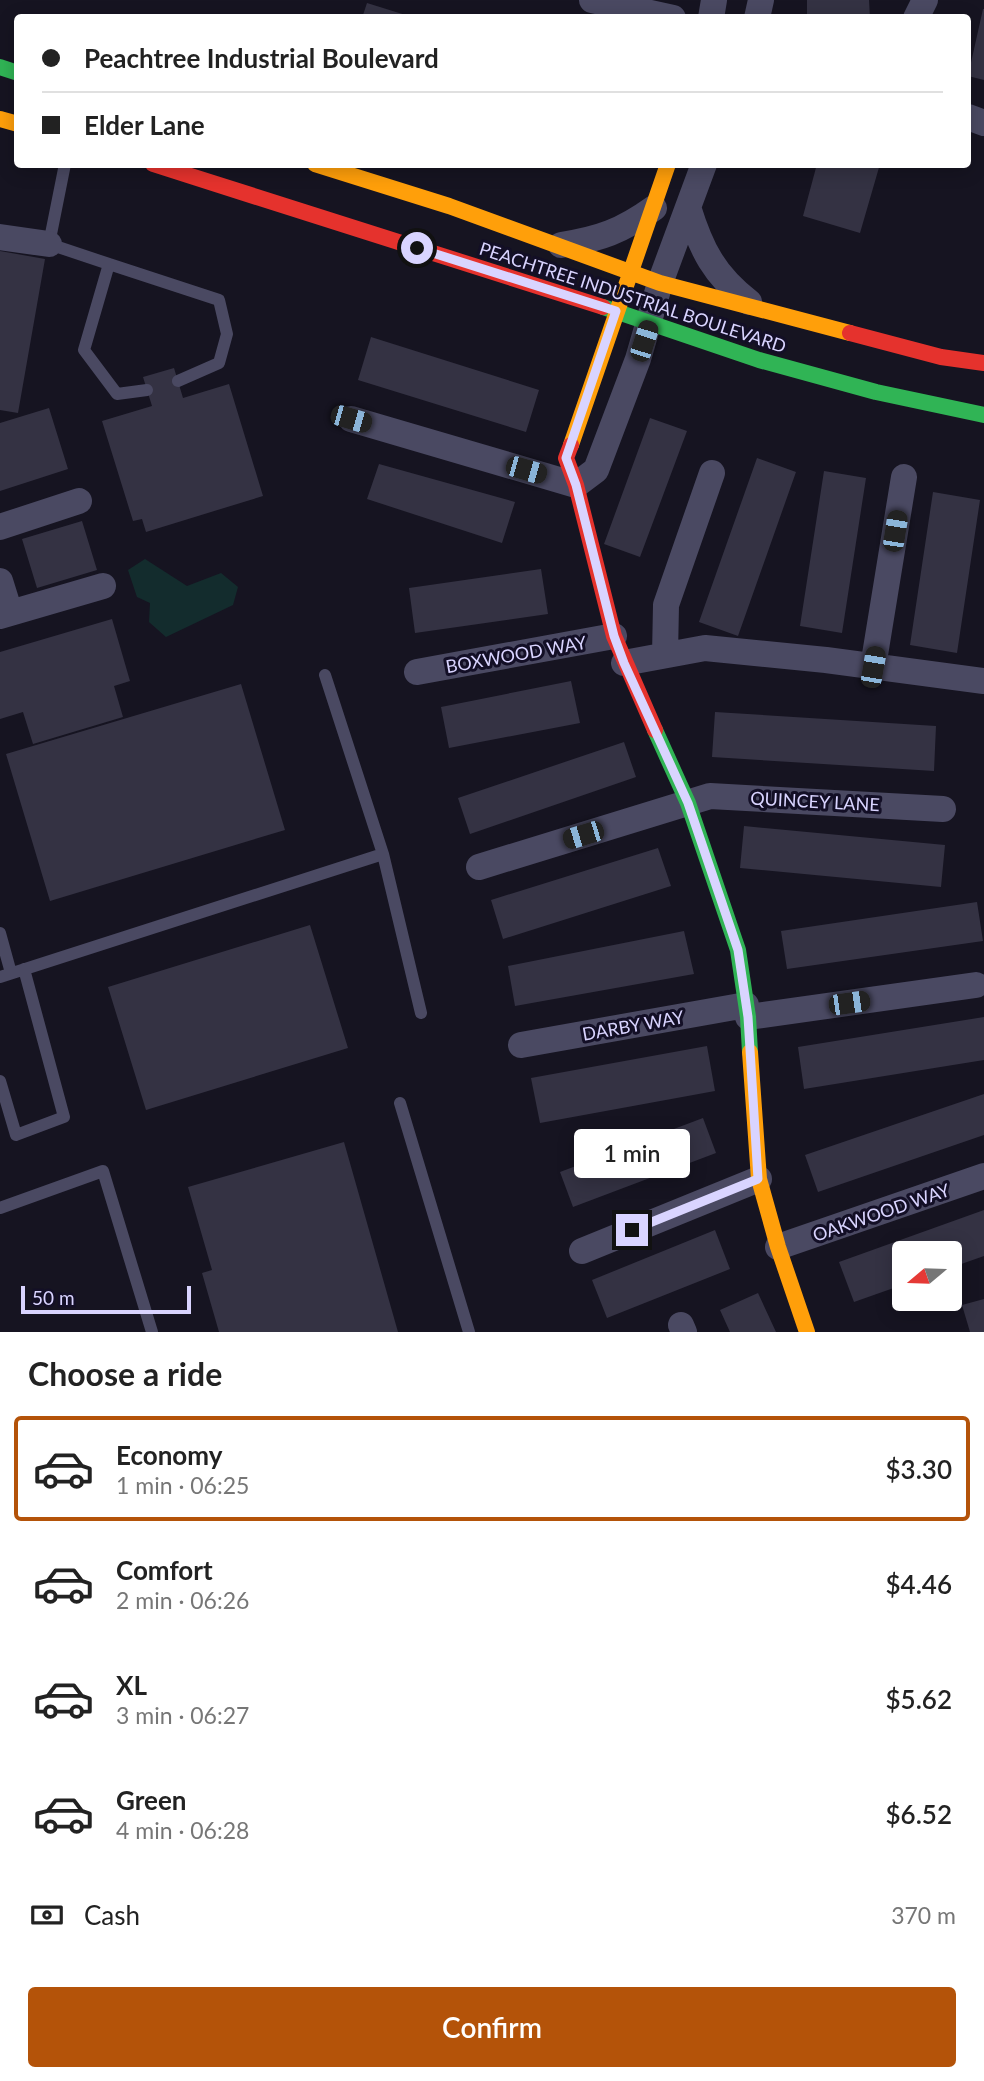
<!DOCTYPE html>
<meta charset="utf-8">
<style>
body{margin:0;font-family:Lato,sans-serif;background:#f6f6f6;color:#222;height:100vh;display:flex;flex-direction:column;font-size:26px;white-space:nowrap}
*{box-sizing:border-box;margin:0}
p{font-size:23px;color:#767676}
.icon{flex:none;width:38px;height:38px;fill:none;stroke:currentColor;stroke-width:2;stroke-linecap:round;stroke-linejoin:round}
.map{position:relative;height:1332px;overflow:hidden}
.sheet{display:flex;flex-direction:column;background:#fff;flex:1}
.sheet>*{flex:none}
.banner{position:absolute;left:14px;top:14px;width:957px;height:154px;border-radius:7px;box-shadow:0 4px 18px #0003;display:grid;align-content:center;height:154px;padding:0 28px;background:#fff}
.needle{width:46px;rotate:251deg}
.controls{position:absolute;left:892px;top:1241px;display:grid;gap:14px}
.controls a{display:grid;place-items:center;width:70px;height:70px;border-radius:7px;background:#fff;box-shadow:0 4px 18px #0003;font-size:35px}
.scale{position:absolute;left:21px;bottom:18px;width:170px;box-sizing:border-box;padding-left:7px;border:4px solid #d9d4ff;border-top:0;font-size:19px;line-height:24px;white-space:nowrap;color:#d9d4ff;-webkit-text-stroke:5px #130f26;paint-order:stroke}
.end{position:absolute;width:32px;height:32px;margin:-16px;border:9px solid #d9d4ff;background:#111;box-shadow:0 0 0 4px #111}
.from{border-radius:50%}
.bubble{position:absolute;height:49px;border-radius:7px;background:#fff;box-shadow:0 4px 18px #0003;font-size:23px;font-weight:600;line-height:49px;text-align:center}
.car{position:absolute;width:21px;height:42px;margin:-21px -10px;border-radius:9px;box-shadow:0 0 5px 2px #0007;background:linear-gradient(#222 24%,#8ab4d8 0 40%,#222 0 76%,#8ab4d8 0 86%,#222 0)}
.banner b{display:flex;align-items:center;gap:24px;height:66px;font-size:26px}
.banner b+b{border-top:2px solid #e0e0e0}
.banner i{width:18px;height:18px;background:#222}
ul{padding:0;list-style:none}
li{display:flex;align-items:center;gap:21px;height:105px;margin:0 14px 10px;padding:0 14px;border:4px solid transparent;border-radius:7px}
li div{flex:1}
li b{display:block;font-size:26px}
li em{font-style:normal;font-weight:600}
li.active{border-color:#b45309}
li>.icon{width:63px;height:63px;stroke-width:1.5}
h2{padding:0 28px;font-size:32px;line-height:84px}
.pay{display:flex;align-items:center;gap:18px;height:77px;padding:0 28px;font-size:26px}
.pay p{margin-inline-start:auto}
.primary-button{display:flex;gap:14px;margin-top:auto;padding:14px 28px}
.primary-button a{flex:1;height:80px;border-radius:7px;background:#b45309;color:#fff;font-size:28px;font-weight:600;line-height:80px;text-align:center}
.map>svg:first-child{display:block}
</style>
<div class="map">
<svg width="984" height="1332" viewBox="0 0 984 1332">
<rect width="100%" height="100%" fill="#161421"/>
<path fill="#132c2d" d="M145,559L187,586L221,573L238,587L233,605L166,637L149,622L150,603L137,597L128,570Z"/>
<path fill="#343243" d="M807,0H869L870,18H807Z
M367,3L412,17V18H362Z
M983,9H984V80L968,76Z
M817,164H880L860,233L803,216Z
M0,251L45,259L18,413L0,410Z
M371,337L539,390L526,432L358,380Z
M174,368L183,398L229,384L263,496L146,532L142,519L133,521L102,421L152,406L143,377Z
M49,408L68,469L0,491V423Z
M650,418L687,431L640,557L604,544Z
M757,458L796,472L738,636L699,622Z
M379,464L515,502L502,543L367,499Z
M824,471L866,478L842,633L800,626Z
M933,492L980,500L957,653L910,645Z
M82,521L97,570L37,588L22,539Z
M541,569L548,614L415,633L409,588Z
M112,619L130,681L114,686L123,717L33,744L23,712L0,719V652Z
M571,681L580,723L449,748L441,707Z
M241,684L285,830L50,901L6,754Z
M715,712L936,726L934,771L712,757Z
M624,742L636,777L470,834L458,798Z
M744,826L945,845L941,887L740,868Z
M658,848L671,886L503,939L491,900Z
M977,902L983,941L787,969L781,931Z
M310,925L348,1048L146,1110L108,987Z
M684,931L694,974L515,1006L508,966Z
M984,1017V1060L804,1089L798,1047Z
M707,1046L715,1091L540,1123L531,1078Z
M984,1094V1135L818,1192L805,1155Z
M703,1118L716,1153L573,1207L560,1172Z
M344,1142L398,1332H219L202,1273L212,1270L188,1187Z
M984,1210V1256L950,1268V1253H905V1284L854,1302L839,1262Z
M715,1230L730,1269L607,1318L592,1280Z
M758,1293L776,1332H730L720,1310Z
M984,1299V1332H970L962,1305Z"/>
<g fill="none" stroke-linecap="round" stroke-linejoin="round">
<path stroke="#4a4962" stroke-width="12" d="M65,164L49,244L109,264
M147,390L117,394L84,350L109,264L219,300L227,334L219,363L178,381
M383,854L421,1013
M0,933L11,973
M0,977L383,854L325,675
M0,1081L16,1135L64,1117L24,969
M400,1103L469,1332
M0,1208L103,1171L152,1332"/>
<path stroke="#4a4962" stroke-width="26" d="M592,0L673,18
M711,18L714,0
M757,18L761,0
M916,18L925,0
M968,117L984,123
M688,207C701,249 714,275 749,302
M0,237L49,244
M561,245C600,239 622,231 654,208
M351,419L576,485L596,470L638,359L660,283L704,164
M0,527L79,501
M0,581L10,613
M0,616L103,586
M665,655L666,605L712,473
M624,663L705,648L826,660L984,681
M873,667L904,477
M417,672L614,636
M479,867L710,796L943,809
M748,1017L976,985
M521,1045L746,1005
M778,1247L984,1176
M582,1251L759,1179
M681,1325L684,1332"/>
<path stroke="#30b455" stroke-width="16" d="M0,67L18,73
M603,307L759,360L876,392L984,415
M655,730L688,803L738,950L748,1017L750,1052"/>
<path stroke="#ff9f0a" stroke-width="16" d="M0,119L18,124
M315,164L449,206L660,283L850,333
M571,445L668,164
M750,1052L759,1179L778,1247L807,1332"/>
<path stroke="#e5322d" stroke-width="16" d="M153,164L603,307
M850,333L941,357L984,363
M571,445L566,458L576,485L614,636L655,730"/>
</g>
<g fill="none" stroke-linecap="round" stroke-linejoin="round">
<path stroke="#d9d4ff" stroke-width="9" d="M417,248L616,311L566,458L576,485L614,636L624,663L688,803L738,950L748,1017L758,1179L632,1230"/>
</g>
<g text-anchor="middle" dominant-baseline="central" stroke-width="6" stroke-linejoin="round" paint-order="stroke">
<g font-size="18" fill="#d9d4ff" stroke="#130f26">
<text transform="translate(633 297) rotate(18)">PEACHTREE INDUSTRIAL BOULEVARD</text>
<text transform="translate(516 654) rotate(-10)">BOXWOOD WAY</text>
<text transform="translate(815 801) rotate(3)">QUINCEY LANE</text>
<text transform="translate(633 1025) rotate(-10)">DARBY WAY</text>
<text transform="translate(881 1212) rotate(-19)">OAKWOOD WAY</text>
</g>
</g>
</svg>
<div class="controls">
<a><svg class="needle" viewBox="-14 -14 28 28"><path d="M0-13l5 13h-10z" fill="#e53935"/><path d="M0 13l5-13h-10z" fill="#767676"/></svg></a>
</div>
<div class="scale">50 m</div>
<i class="end from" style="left:417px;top:248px"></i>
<i class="end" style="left:632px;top:1230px"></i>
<div class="bubble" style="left:574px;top:1129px;width:116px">1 min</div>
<i class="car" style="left:644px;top:341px;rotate:18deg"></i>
<i class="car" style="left:351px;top:419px;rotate:106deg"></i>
<i class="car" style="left:526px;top:470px;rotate:106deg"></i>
<i class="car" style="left:895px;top:531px;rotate:9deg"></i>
<i class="car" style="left:873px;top:667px;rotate:10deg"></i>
<i class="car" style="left:583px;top:835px;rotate:253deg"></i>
<i class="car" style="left:849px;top:1003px;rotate:82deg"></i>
<div class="banner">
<b><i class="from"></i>Peachtree Industrial Boulevard</b>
<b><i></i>Elder Lane</b>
</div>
</div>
<section class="sheet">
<h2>Choose a ride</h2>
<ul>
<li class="active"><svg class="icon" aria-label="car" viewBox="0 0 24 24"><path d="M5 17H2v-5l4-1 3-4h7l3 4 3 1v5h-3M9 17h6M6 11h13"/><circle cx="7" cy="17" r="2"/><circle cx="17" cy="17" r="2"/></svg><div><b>Economy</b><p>1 min · 06:25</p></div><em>$3.30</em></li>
<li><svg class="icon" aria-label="car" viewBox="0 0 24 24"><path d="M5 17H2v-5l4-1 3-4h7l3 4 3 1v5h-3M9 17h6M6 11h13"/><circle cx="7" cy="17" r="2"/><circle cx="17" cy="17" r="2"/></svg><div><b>Comfort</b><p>2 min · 06:26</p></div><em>$4.46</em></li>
<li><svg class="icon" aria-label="car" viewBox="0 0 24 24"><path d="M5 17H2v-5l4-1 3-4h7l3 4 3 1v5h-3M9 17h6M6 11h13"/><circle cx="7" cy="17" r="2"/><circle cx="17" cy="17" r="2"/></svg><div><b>XL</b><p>3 min · 06:27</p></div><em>$5.62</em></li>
<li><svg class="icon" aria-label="car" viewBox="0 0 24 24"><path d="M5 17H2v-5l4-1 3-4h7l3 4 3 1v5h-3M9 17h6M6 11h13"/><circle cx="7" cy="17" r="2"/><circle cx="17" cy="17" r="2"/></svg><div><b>Green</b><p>4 min · 06:28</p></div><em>$6.52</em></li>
</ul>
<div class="pay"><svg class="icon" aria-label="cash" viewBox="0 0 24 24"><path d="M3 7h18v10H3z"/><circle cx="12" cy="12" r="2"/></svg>Cash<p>370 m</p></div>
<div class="primary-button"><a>Confirm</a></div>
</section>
